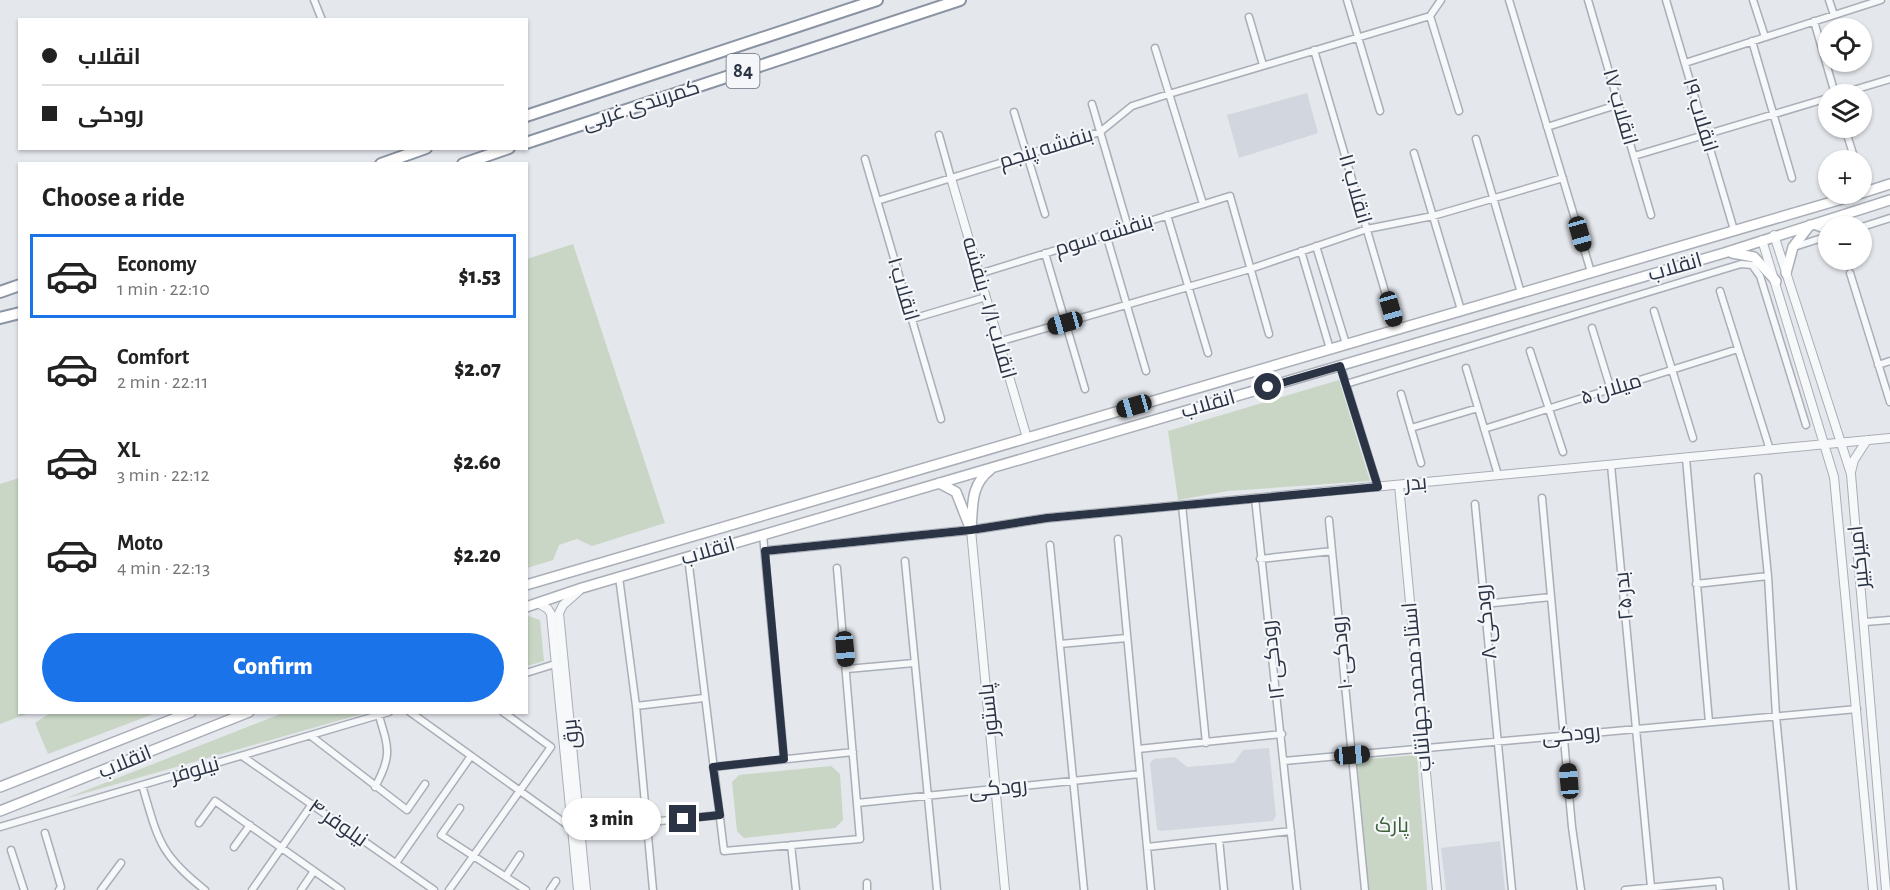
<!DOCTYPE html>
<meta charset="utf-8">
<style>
body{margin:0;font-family:"Alegreya Sans",Cairo,sans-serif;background:#f6f6f6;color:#222;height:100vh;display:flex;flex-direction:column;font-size:22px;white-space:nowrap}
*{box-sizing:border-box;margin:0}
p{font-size:20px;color:#767676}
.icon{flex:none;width:33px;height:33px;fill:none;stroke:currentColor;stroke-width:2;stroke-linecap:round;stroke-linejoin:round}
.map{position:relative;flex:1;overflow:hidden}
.side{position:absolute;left:18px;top:162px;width:510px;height:552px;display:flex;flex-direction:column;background:#fff;border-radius:0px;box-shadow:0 2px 4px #0004}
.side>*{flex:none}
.guide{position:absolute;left:18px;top:18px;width:510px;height:132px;border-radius:0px;box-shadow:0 2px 4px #0004;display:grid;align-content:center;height:132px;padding:0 24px;background:#fff}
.controls{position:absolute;left:1818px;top:18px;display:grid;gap:12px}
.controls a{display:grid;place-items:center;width:54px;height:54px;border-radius:50%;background:#fff;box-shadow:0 2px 4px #0004;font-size:30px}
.end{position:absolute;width:27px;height:27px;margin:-14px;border:8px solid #2b3445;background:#fff;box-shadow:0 0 0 3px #fff}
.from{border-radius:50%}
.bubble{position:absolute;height:42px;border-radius:21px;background:#fff;box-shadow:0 2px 4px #0004;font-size:20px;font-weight:800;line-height:42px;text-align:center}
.car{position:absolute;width:18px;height:36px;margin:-18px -9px;border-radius:8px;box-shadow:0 0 4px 2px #0007;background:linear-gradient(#222 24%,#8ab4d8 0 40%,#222 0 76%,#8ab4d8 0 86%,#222 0)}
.guide b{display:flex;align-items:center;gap:21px;height:57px;font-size:22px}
.guide b+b{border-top:2px solid #e0e0e0}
.guide i{width:15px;height:15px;background:#222}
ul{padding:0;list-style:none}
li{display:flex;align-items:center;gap:18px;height:84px;margin:0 12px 9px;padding:0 12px;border:3px solid transparent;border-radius:0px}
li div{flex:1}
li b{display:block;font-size:22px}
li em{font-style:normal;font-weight:800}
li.on{border-color:#1a73e8}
li>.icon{width:54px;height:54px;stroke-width:1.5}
h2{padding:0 24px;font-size:27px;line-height:72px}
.cta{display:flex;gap:12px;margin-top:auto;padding:12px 24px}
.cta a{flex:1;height:69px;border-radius:36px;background:#1a73e8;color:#fff;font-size:24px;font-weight:800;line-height:69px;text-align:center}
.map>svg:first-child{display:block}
</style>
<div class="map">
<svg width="1890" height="890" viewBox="0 0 1890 890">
<rect width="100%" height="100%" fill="#e4e7ec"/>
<path fill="#d2d6de" d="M1307,93L1318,133L1239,158L1227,115Z
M1269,748L1276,816L1273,821L1160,831L1157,829L1150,763L1154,759L1175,757L1187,767L1234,763L1243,750Z
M1500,841L1505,890H1446L1441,848Z"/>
<path fill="#c9d6c5" d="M573,244L665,523L592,546L577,539L559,545L553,560L527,568V259Z
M1339,380L1370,481L1228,491L1178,500L1168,431Z
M19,478L20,712L29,713L0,724V484Z
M529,616L540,620L544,661L527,666L526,617Z
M50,713V712L156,713L48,754L35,723Z
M283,713H365L64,799Z
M1417,755L1427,890H1368L1357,760Z
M831,766L840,774L843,820L835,828L744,838L737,831L732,782L739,775Z"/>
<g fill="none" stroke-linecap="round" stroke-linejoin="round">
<defs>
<path id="minor" d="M314,0L322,20
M1347,0L1380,111
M1509,0L1591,272
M1588,0L1651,215
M1666,0L1734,230
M1753,0L1765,37
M1829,0L1834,15
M1430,16L1459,111
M1249,17L1263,65
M1814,21L1835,94
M1752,41L1792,178
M1155,48L1203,204
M1314,50L1396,329
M1685,63L1881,0
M1840,94L1890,79
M1092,104L1128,227
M1014,112L1045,214
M1547,127L1620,104
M1845,128L1854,157
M939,135L951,178
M1476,139L1521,293
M1414,153L1461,310
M1634,156L1828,98
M865,159L941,419
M877,201L1100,132L1132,106L1169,94L1430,16L1441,0
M1167,215L1208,353
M1812,225L1828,231
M1862,227L1890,218
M1106,234L1146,371
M1316,246L1346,344
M1794,247L1828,236
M1301,251L1330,349
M1045,253L1085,389
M1850,273L1890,402
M979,274L1230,196L1269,334
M1720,291L1770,450
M1654,311L1693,438
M912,319L986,297
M1592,328L1611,390
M998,342L1250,269L1367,229L1433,216L1563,178
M1530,351L1563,452
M1340,365L1378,487
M1878,365L1890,361
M1466,368L1498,475
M1346,384L1741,264L1752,265L1760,276L1806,425
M1401,394L1421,463
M1411,428L1478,408
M1484,429L1738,349
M1686,458L1709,722
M1611,465L1651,887
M1758,477L1768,576L1776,716L1793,890
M1255,498L1297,890
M1542,498L1572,827L1581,890
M1475,504L1512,890
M1182,505L1206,743
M1329,520L1365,890
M763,535L784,759
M1118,539L1151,890
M1050,545L1084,890
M688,557L724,851L860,839L837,568
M1260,559L1332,551
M905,561L937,890
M619,577L636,706L653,890
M1696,584L1768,576
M1484,604L1551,597
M1865,622L1890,620
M1060,644L1127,638
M847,669L914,663
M526,673L555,664
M636,706L704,698
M410,712L573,829
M311,736L407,810L425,784
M1138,749L1282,734
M242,756L434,890
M1284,761L1857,709
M713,767L853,752
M142,785C158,839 159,854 205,890
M375,787C392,756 389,749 379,716
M857,803L1140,774
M460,808L441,835L526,890
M199,823L215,801L341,890
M0,827L389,712
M580,829L720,815
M45,833L61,887L59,890
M1219,839L1224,890
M791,845L796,890
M234,847L250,825
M1147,847L1291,831
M11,850L24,890
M396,863L471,756
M506,876L520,855
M867,883V890
M101,890L121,863
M252,890L312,804
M301,890L314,871
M449,890L551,747L503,712
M550,890L556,881
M1625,890L1719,881L1720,890"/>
<path id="tertiary" d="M951,178L1027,438
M1774,235L1851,474L1886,890
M1762,240L1834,477L1873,890
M1851,472L1854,460L1867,440
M1399,485L1437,890
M971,530L1005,890
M765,551L971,530L1047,518L1890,438
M579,591L563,605L559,613L586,890
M538,603L548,609L551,614L578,890"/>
<path id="secondary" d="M1862,193L1890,184
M1732,253L1754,257L1776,281
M1786,273L1793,247L1810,225
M939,483L956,492L969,525
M971,530C973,507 970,485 990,470
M526,585L1859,194
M526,607L582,588L1724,253L1890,200
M0,787L191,712
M0,811L249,712"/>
<path id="trunk" d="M526,116L877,0
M526,143L960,0
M381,164L426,148
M463,164L509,148
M0,292L20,285
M0,318L20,313"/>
</defs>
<use href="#minor" stroke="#a9aeb7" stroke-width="9"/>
<use href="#tertiary" stroke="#a9aeb7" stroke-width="10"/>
<use href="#secondary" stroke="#a9aeb7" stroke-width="12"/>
<use href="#trunk" stroke="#8b94a3" stroke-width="14"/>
<use href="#minor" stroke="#f7f8fa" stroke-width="6"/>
<use href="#tertiary" stroke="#f7f8fa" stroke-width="8"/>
<use href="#secondary" stroke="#fff" stroke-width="9"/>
<use href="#trunk" stroke="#fff" stroke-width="10"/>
</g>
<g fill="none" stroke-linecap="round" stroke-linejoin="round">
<path stroke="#2b3445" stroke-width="8" d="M683,819L720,815L713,767L784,759L765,551L971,530L1047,518L1378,487L1340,366L1268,387"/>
</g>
<g text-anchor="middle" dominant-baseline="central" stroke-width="4.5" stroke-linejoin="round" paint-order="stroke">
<rect fill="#f4f6f9" stroke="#676e7b" stroke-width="1.5" x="726.5" y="54" width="33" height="34" rx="4.5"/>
<g font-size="20" font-weight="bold" fill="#2b3445">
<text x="743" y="71">84</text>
</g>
<g font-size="21" fill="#2b3445" stroke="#f4f6f9">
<text transform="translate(641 105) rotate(-18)">کمربندی غربی</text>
<text transform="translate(1620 107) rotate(74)">انقلاب ۱۷</text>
<text transform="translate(1700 115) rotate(73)">انقلاب ۱۹</text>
<text transform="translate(1046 148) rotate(-17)">بنفشه پنجم</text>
<text transform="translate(1355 189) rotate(74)">انقلاب ۱۱</text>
<text transform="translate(1104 235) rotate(-17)">بنفشه سوم</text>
<text transform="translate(1675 267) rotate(-16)">انقلاب</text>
<text transform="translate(903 289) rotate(74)">انقلاب ۱</text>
<text transform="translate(989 308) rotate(74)">انقلاب ۱/۱ - بنفشه</text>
<text transform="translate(1611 389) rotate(-17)">میلان ۵</text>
<text transform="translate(1208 404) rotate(-16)">انقلاب</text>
<text transform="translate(1416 483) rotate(-5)">بدر</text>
<text transform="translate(708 551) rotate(-16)">انقلاب</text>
<text transform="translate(1859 557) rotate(-96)">امیرکبیر</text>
<text transform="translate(1624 596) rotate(-96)">بدر ۲۵</text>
<text transform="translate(1486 622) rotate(-96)">رودکی ۸</text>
<text transform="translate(1342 653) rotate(-96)">رودکی ۱۰</text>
<text transform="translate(1273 660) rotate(-97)">رودکی ۱۲</text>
<text transform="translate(1417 687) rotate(-95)">استاد محمد جهانتاب</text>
<text transform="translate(989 710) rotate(-96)">پاستور</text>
<text transform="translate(571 734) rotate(-96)">برق</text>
<text transform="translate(1571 734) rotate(-6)">رودکی</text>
<text transform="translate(125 762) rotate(-22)">انقلاب</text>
<text transform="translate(195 770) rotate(-16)">نیلوفر</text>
<text transform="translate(998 788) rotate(-6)">رودکی</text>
<text transform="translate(338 823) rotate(35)">نیلوفر ۴</text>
</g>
<g font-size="21" fill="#3f6138" stroke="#f4f6f9">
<text x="1392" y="825">پارک</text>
</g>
</g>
</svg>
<div class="controls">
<a><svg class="icon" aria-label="locate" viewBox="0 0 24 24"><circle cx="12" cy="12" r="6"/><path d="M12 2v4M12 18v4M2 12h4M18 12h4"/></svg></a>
<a><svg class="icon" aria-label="layers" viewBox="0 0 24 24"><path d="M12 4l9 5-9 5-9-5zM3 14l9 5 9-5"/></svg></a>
<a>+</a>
<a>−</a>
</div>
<i class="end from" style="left:1268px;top:387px"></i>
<i class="end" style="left:683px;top:819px"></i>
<div class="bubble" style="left:562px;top:798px;width:99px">3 min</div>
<i class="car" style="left:1580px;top:234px;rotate:164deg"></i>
<i class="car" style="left:1391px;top:309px;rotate:164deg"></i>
<i class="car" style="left:1065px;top:323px;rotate:254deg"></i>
<i class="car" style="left:1134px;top:406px;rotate:254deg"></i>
<i class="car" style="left:845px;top:649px;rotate:175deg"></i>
<i class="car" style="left:1352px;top:755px;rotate:85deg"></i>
<i class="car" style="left:1569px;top:781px;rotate:355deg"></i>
<div class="guide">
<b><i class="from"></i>انقلاب</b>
<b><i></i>رودکی</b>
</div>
<section class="side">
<h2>Choose a ride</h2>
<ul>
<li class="on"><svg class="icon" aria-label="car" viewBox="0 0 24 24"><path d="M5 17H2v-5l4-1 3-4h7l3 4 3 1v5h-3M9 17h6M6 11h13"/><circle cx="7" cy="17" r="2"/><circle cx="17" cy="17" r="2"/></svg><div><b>Economy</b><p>1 min · 22:10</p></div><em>$1.53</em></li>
<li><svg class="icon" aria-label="car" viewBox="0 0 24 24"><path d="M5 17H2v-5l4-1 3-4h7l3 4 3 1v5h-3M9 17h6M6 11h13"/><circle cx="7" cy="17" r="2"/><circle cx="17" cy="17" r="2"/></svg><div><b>Comfort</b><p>2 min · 22:11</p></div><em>$2.07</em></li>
<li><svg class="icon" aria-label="car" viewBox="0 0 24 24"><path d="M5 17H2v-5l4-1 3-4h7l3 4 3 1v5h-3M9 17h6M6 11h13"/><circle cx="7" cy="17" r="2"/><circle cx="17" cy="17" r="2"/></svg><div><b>XL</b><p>3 min · 22:12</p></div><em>$2.60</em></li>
<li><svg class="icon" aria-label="car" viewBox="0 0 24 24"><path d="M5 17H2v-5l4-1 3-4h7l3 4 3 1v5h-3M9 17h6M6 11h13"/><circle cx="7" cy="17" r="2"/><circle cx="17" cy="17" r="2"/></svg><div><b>Moto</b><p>4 min · 22:13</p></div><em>$2.20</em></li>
</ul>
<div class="cta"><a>Confirm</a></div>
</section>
</div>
